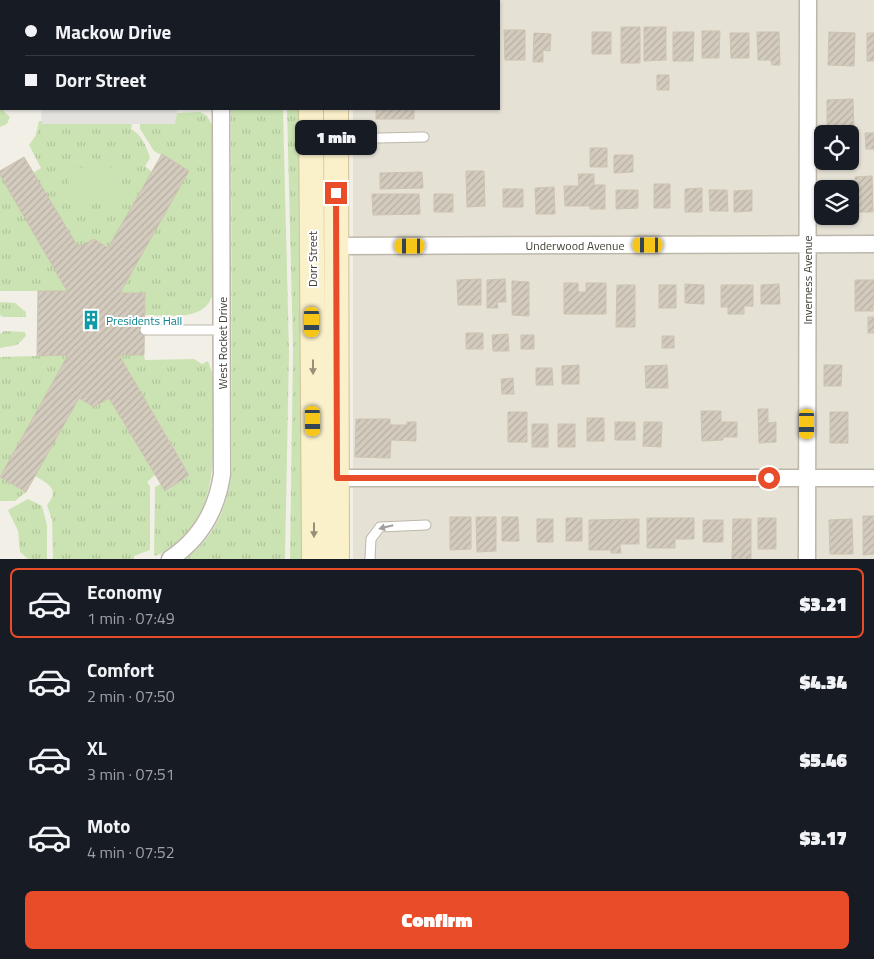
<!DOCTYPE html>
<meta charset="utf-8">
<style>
body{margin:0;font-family:"Titillium Web",sans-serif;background:#242831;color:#f1f3f6;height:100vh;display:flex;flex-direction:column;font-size:19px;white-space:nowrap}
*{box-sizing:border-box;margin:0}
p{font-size:16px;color:#9ea1a6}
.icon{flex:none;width:28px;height:28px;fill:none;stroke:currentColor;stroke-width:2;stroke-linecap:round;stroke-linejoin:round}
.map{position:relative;height:559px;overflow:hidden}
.side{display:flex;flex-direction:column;background:#171b24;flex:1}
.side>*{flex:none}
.top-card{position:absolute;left:0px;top:0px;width:500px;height:110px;box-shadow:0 1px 4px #0004;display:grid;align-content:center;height:110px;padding:0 25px;background:#171b24}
.tools{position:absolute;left:814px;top:125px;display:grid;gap:10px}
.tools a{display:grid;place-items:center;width:45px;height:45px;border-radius:8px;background:#171b24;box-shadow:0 1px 4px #0004;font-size:25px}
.end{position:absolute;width:22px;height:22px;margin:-11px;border:6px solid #e84c28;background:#fff;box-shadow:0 0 0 2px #fff}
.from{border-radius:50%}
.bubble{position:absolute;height:35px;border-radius:8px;background:#171b24;box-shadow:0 1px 4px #0004;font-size:16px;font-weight:800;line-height:35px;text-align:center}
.car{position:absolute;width:15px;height:30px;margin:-15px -8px;border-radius:6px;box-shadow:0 0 4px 1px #0007;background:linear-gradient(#f5c518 24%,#345 0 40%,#f5c518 0 76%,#345 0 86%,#f5c518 0)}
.top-card b{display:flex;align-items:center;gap:18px;height:48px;font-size:19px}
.top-card b+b{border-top:1px solid #363941}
.top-card i{width:12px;height:12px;background:#f1f3f6}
ul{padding:9px 0 0;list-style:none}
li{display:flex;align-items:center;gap:15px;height:70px;margin:0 10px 8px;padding:0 15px;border:2px solid transparent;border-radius:8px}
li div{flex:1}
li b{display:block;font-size:19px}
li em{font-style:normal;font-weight:800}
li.current{border-color:#e84c28}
li>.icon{width:45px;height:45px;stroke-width:1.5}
.cta{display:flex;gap:10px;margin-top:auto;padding:10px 25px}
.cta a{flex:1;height:58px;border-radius:8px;background:#e84c28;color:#fff;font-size:20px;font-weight:800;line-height:58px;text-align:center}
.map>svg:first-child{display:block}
</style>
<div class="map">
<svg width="874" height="559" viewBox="0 0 874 559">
<defs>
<pattern id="grass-tufts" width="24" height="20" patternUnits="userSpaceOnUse" patternTransform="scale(1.25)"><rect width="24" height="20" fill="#cbe3b3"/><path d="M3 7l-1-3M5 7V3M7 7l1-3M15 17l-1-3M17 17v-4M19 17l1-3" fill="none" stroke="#b0c49b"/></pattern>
<pattern id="building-hatch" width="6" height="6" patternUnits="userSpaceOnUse" patternTransform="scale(1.25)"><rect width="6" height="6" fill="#d3cbbd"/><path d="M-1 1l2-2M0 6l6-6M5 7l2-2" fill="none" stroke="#b6afa3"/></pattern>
</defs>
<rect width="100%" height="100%" fill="#f2efe7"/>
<path fill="#e5e1d5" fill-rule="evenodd" d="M353,0H874V559H353V109H499V1ZM822,134H850V161H822ZM822,189H850V216H822Z"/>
<path fill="url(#grass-tufts)" d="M0,108L10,117L7,124L0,127Z
M231,109H283L289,352L285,559H186C215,536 228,507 232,470Z
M287,109H301L302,559H290L293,349Z
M200,112L207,116L212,125V296C204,322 167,315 145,315V293H120L189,171L154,151L140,129V124H174L177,113Z
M39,121H42V124H132L131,129C141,134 147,147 150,158L145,166L152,172L108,248L94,239L78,247L33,173L41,168L29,145L36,135Z
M0,175L67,291H0Z
M0,302L15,303L26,312V317H3L0,315Z
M4,331L25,332L26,336L17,345L0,348V334Z
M68,355L0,477L26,492L15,501H0V357Z
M119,355H144L145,360L194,359L202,364L208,361L212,372C214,389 213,408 213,426C213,469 214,508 179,540C172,546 163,554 154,556L155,487L161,484L166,491L189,474Z
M79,398L94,407L109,398L155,475L147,482L150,486V550L134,556V559H53L52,520L47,505C60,490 49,484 35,476Z
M28,499L42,506L47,525V559H28L20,552L18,531L8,510Z"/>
<path fill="#cbe3b3" d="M119,167V196H69V168Z"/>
<path fill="#e3e2df" d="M0,0H162V1H1V69Z
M41,109H177V113L175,124H42Z"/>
<path fill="url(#building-hatch)" stroke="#cdc3b1" d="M621,27H640V63H621Z
M644,27H666V60L644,61Z
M504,30H525V60H505Z
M702,31H720L719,58H702Z
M592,32H611V54H592Z
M673,32H694L693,61H673Z
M757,32H779L780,65H772L771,60H758Z
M829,32L855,33L854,66L828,65Z
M534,33L551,34L550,51L543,50V62H533Z
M730,33H749V58H731Z
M867,33H874V61H867Z
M657,75H669V90H657Z
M853,99L854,130L827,131V100Z
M376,109H414V119H376Z
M865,133H874V149H866Z
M590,148H607V167H590Z
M162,154L189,171L120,293H145L144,355H119L189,475L165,491L109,398L94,407L79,398L26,492L0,477L68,355L37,356L38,291H67L0,175V171L24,157L78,247L94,239L108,248Z
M614,155H633V172L614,173Z
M466,171H484L485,206L467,207Z
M422,172L423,188L380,189V173Z
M578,174H594V185H605V209H590V206H565L564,186H579Z
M872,176L873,212H856L855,177Z
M654,184H670V208H654Z
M554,187L555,214H536L535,188Z
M702,188V212H685V189Z
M503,189H523V207H503Z
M616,190H638V208L616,209Z
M709,190H727L728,211H710Z
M752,190V211L734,212V191Z
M372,194H419L420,214L373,215Z
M434,194H453V212H434Z
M481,279V305H458L457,280Z
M505,279L506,302H497L498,308H487V280Z
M855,280H874L873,311H855Z
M512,281L529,282V316L512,315Z
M564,283H578V292H586V283H606V314H564Z
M685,284L704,285V304L685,303Z
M779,284L780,304H761V285Z
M617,285H635V327H616Z
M659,285H676V308H659Z
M721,285H753V306H744V314H728V307H721Z
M868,317H874V333H868Z
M466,333H483V349H466Z
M508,334L509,351H493L492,335Z
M521,335H534V349H521Z
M662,336H674V348H662Z
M579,365V384H562V366Z
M667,365L668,388H646L645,366Z
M824,365H842L841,386H824Z
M536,368H552L553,385H536Z
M513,378L514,394H502L501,379Z
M758,409H768V423L776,422V442L759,443Z
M701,411H721V422H737V437H723V440L702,441Z
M508,412H527V442H508Z
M830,412H848V443H830Z
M587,418H604V441H587Z
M356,419H390V425H407V422H416V441L391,440L390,458L355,457Z
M615,422H635V440H615Z
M644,422H662L661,447L643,446Z
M532,424H548V447H532Z
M558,424H575V447H558Z
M863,516H874V554L863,555Z
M450,517H471V549L450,550Z
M476,517H496V551L477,552Z
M502,517H518L519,541H502Z
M566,518H582V541H566Z
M647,518H694V539H675V548H647Z
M758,518H776V549H758Z
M537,519H553V542H537Z
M639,519V544H620L621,553H611V550H589V520Z
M733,519H751V559H732Z
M852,519L853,554H830L829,520Z
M703,520H723V542H703Z"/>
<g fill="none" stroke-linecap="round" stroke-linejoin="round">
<defs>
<path id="lane" d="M336,139L424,137
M145,330H222
M370,559L371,539L380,527L426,525"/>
<path id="street" d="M210,0L211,1
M336,246L874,244
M337,478H874
M170,559C200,539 217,509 222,474L221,109
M807,559L808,0"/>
<path id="secondary" d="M310,0V1
M335,0V1
M311,109L314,559
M336,109L337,559"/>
</defs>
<use href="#lane" stroke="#bdb7aa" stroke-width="11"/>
<use href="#street" stroke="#bdb7aa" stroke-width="19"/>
<use href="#secondary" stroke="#cec39a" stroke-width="26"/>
<use href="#lane" stroke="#fff" stroke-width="9"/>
<use href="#street" stroke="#fff" stroke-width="16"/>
<use href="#secondary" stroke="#faf0c9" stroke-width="24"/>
</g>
<defs><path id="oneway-solid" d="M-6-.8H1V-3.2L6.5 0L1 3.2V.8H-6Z" transform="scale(1.25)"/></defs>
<g fill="#968f79">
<use href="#oneway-solid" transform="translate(313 367) rotate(90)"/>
<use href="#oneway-solid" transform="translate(314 530) rotate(90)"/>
</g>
<use fill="#a2a09b" href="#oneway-solid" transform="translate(386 527) rotate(166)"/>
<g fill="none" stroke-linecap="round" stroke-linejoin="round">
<path stroke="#e84c28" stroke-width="6" d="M336,193L337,478H769"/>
</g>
<defs>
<symbol id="building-bare" viewBox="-9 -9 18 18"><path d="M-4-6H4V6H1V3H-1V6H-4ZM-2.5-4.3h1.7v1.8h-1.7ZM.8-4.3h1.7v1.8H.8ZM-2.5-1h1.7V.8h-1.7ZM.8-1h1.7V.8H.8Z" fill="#0f9aa8" stroke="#fff" stroke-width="2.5" paint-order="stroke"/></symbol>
</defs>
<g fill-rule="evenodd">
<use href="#building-bare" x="77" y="306" width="28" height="28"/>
</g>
<g text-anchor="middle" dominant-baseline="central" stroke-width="4" stroke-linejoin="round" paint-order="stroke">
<g font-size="12" fill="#444037" stroke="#fff">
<text x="575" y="245">Underwood Avenue</text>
<text transform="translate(312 259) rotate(-90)">Dorr Street</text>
<text transform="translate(807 280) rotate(-90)">Inverness Avenue</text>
<text transform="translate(222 343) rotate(-90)">West Rocket Drive</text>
</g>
<g font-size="12" fill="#0d838f" stroke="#fff" text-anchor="start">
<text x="106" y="320">Presidents Hall</text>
</g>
</g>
</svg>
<div class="tools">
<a><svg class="icon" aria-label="locate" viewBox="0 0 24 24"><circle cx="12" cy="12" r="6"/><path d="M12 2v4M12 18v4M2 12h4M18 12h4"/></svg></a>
<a><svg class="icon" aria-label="layers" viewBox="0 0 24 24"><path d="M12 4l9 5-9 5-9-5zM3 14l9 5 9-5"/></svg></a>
</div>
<i class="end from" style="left:769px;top:478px"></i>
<i class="end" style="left:336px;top:193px"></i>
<div class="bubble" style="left:295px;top:120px;width:82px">1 min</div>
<i class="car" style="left:648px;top:245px;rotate:270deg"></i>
<i class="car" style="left:410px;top:246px;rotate:270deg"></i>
<i class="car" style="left:312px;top:322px;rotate:180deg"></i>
<i class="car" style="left:313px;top:421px;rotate:179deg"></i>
<i class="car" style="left:807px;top:424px;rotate:180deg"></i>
<div class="top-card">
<b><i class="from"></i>Mackow Drive</b>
<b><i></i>Dorr Street</b>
</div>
</div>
<section class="side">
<ul>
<li class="current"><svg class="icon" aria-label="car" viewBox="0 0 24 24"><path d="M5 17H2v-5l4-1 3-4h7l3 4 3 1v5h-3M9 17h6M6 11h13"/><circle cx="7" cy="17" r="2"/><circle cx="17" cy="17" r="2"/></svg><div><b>Economy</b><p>1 min · 07:49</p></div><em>$3.21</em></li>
<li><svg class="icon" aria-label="car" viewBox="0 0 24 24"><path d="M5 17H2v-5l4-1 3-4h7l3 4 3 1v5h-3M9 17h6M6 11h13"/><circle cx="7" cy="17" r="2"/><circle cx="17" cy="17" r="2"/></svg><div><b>Comfort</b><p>2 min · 07:50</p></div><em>$4.34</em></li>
<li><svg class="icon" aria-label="car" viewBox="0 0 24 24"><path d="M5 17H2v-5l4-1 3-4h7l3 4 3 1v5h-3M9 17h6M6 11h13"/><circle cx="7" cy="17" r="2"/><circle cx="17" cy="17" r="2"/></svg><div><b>XL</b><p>3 min · 07:51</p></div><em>$5.46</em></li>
<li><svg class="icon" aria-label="car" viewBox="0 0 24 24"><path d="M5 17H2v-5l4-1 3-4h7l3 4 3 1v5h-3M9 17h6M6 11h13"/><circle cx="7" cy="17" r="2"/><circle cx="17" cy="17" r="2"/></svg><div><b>Moto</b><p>4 min · 07:52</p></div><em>$3.17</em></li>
</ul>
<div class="cta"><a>Confirm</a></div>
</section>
